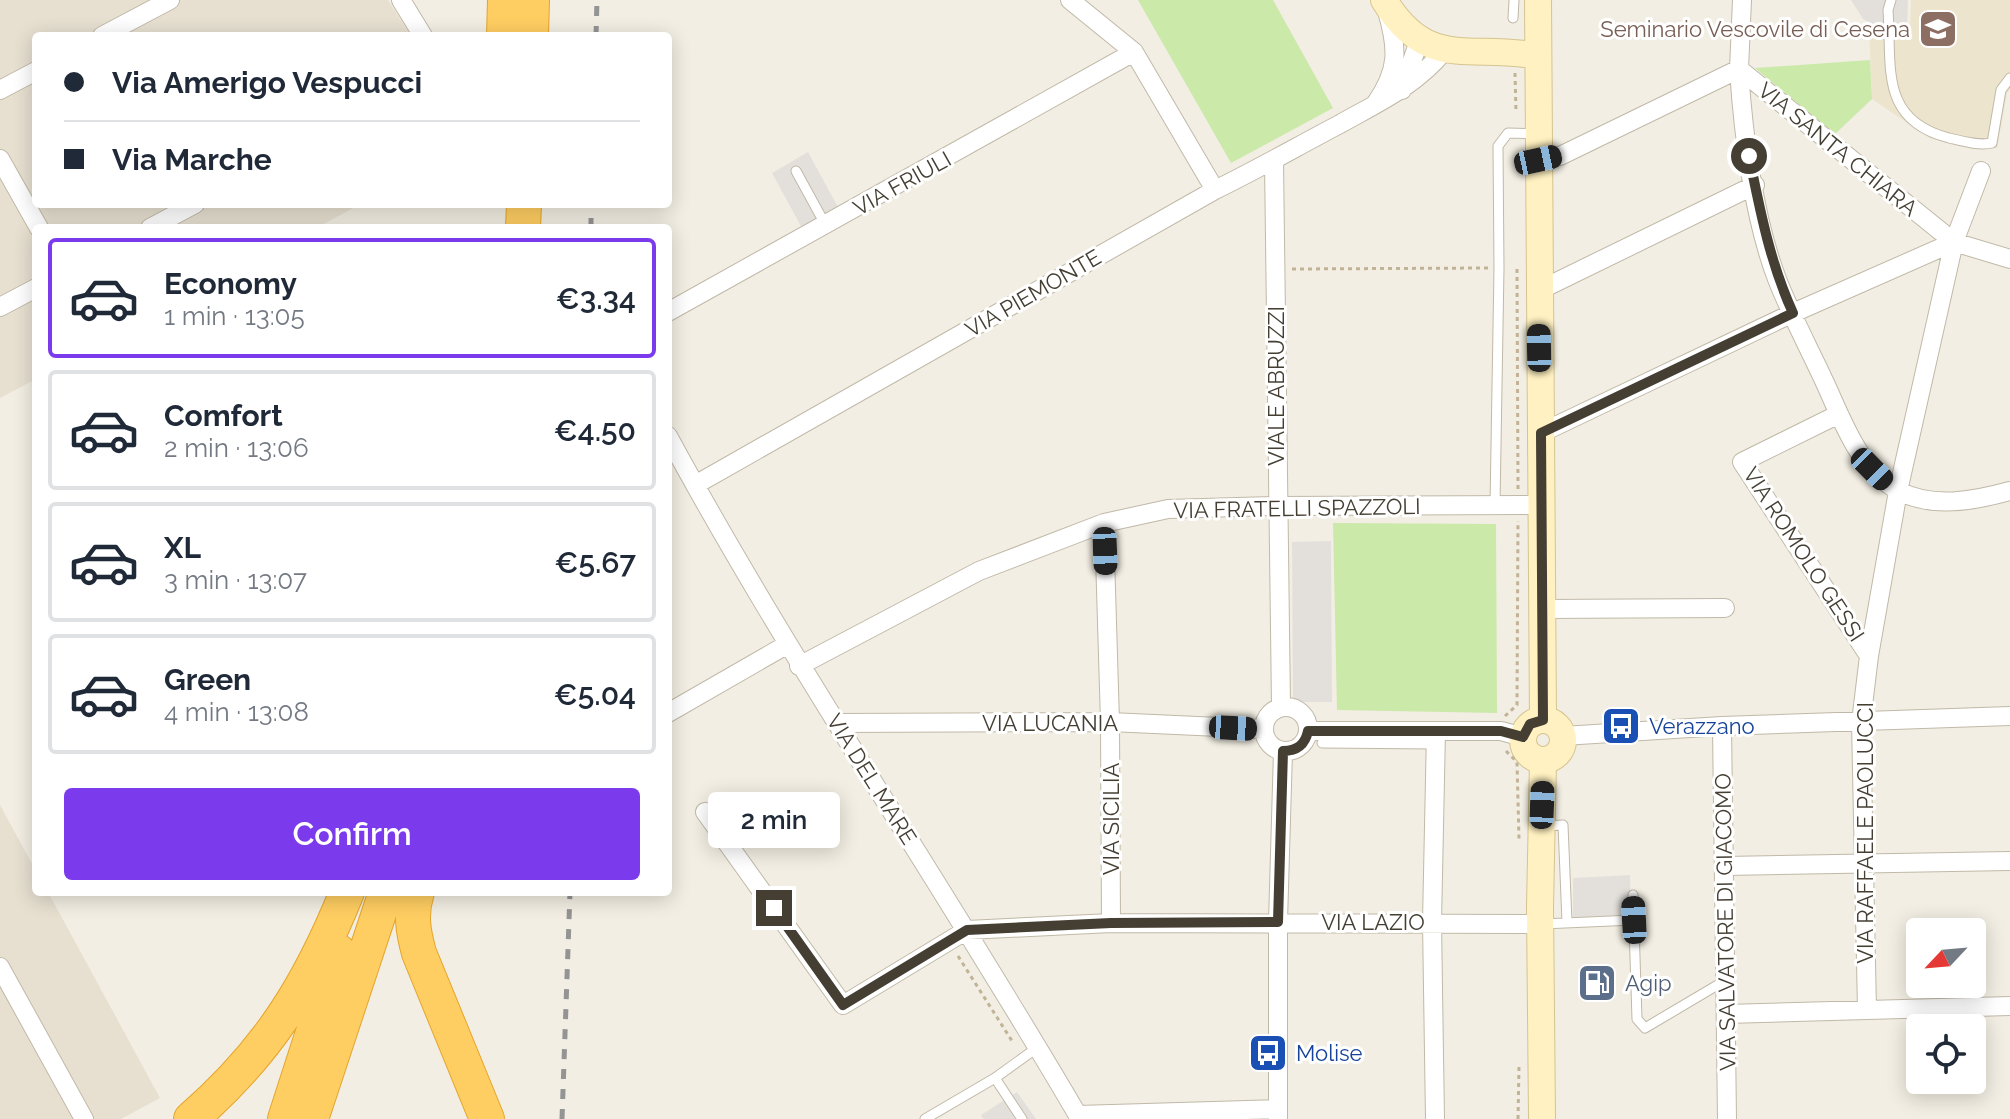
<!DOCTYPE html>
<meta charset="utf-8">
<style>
body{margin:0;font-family:Raleway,sans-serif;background:#f2f2f3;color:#1f2937;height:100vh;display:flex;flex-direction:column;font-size:30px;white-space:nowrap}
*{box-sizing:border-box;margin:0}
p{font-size:26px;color:#747a83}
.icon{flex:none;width:44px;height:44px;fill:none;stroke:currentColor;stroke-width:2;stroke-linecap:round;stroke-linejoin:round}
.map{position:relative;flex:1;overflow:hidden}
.drawer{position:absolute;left:32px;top:224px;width:640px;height:672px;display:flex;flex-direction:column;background:#fff;border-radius:8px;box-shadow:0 4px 20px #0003}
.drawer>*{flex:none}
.banner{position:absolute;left:32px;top:32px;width:640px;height:176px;border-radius:8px;box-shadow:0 4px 20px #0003;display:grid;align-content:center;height:176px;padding:0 32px;background:#fff}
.needle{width:52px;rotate:244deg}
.buttons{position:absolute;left:1906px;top:918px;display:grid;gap:16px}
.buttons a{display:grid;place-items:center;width:80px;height:80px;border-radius:8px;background:#fff;box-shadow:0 4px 20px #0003;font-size:40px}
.end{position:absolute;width:36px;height:36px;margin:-18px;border:10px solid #443e33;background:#fff;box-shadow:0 0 0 4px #fff}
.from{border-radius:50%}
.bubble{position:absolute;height:56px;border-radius:8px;background:#fff;box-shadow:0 4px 20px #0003;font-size:26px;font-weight:600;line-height:56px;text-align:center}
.car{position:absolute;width:24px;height:48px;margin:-24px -12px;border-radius:10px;box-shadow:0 0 6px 2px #0007;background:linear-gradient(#222 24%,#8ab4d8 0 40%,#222 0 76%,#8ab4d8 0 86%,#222 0)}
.banner b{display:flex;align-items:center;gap:28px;height:76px;font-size:30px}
.banner b+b{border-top:2px solid #e0e1e3}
.banner i{width:20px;height:20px;background:#1f2937}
ul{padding:14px 0 0;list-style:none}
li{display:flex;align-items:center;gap:24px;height:120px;margin:0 16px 12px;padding:0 16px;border:4px solid #e0e1e3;border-radius:8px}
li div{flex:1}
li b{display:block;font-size:30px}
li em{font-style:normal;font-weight:600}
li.active{border-color:#7c3aed}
li>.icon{width:72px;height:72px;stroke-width:1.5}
.primary-button{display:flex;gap:16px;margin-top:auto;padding:16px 32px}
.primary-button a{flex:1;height:92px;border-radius:8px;background:#7c3aed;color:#fff;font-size:32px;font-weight:600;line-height:92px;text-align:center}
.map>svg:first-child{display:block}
</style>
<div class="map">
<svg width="2010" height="1119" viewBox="0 0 2010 1119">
<rect width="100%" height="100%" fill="#f2eee3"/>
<path fill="#e7e0d1" d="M0,0H388L411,36H36V204H361L316,228H36V379L0,398Z
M0,805L36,871V892H48L160,1098L121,1119H0Z"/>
<path fill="#ece4cc" d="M1911,0H2010V90L2007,93L1997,148L1931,139L1872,99L1869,27L1910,32Z"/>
<path fill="#cbe9a9" d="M1138,0H1273L1333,108L1231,163Z
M1870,60L1872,99L1835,134L1755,68Z
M1333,523L1496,524L1497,713L1337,710Z"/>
<path fill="#e3e0dc" d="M1851,0H1908L1907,29L1873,25L1863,19Z
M808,152L839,209L803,230L772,173Z
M1331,541L1332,702H1293L1292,542Z
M1630,875L1631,917L1573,918V878Z
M1017,1092L1036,1119H983L981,1115Z"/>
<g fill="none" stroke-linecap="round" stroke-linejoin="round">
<defs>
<path id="lane" d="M1891,0L1888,10C1892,67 1879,120 1949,138C1962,141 1979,146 1992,143L2001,90L2010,78
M1513,18L1514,0
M796,171L825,224
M1495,505L1499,268L1498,146L1508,133L1537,134
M1322,743L1436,744
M1544,826L1563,825L1567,922
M1633,895L1637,1019L1645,1028L1726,980
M1542,924L1634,920
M995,1078L1022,1119
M925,1119L995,1078L1038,1047"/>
<path id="street" d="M401,0L423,36
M1070,0L1134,52L1215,190
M1742,0L1739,69L1954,242L2010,259
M102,36L170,0
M0,90L36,71
M1402,90L1419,41
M1376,103C1399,70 1398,49 1387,11
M0,159L39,228
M1538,160L1560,156L1739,69C1743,134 1754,219 1777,279C1791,315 1810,350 1826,385C1843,422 1859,468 1897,490C1932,509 1974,501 2010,491
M1274,161L1281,706
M150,228L195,204
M1538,291L1755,185
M0,307L36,288
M668,312L1134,52
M1839,414L1742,462L1869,656
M1541,433L1793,313L1954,242
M668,436C795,670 946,889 1080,1119
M695,485L1215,190C1258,169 1298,146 1340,124C1379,102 1415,86 1444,51
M1104,523L1110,722L1111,923
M1542,609L1725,608
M799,666L979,571L1104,523L1168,509L1276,506L1541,505
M1264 729a22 22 0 1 1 44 0a22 22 0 1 1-44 0Z
M668,713L788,644
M836,723L1110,722L1263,729
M1722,726L1727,1119
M1308,731H1501L1523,737
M1563,736L1722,726L2010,716
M705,812L843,1005L967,930L1111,923L1540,924
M1725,866L2010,861
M0,967L84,1119
M1867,1010L1861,722L1869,656L1898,491L1954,242L1981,171
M1726,1014L2010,1006
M1078,1115L1278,1109
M1278,1119V922L1283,751
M1435,1119L1432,922L1436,731"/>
<path id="secondary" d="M1384,0C1428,72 1470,43 1538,56
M1538,0L1543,720
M1523 740a20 20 0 1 1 40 0a20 20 0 1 1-40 0Z
M1542,1119L1540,907L1543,761"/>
<path id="highway" d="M504,36L505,0
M531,36L532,0
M523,228L524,204
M417,892C410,914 413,931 419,953L487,1119
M191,1119C268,1052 309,986 347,892
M285,1119L339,952
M311,1119L386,892"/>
</defs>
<use href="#lane" stroke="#c1b9a8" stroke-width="11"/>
<use href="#street" stroke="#c1b9a8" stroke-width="20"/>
<use href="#secondary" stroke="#d4c490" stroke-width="28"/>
<use href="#highway" stroke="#e4a52c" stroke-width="36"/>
<path stroke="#c1b396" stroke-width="3" stroke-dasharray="4 4" stroke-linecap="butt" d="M1515,73L1516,113
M1292,269L1488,268
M1517,269L1518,489
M1505,716L1517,705L1518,521
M1506,751L1517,762L1519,839
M958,956L1012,1041
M1518,1119L1519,1067"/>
<use href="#lane" stroke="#fff" stroke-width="9"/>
<use href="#street" stroke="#fff" stroke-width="18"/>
<use href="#secondary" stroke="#fff1c1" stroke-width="26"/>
<use href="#highway" stroke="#ffce62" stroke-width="34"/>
<path stroke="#949494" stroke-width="5" stroke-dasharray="10 10" stroke-linecap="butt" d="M596,36L597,0
M591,228V204
M562,1119L570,892"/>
</g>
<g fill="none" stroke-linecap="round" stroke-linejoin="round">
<path stroke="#443e33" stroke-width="10" d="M774,908L843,1005L967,930L1111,923L1278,922L1283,751C1297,751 1305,745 1308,731H1501L1523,737L1530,724L1543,720L1541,433L1793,313C1770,263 1760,210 1749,156"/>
</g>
<defs>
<symbol id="school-square" viewBox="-11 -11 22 22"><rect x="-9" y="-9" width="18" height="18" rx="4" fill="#8d6e63" stroke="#fff"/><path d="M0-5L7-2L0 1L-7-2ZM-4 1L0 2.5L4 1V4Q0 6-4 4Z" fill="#fff"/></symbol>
<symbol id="bus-square" viewBox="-11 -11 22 22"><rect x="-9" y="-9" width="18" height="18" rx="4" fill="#1a4fb4" stroke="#fff"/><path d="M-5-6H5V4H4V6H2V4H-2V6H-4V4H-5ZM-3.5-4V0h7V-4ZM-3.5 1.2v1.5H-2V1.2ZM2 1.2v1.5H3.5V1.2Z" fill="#fff"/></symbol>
<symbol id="fuel-square" viewBox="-11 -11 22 22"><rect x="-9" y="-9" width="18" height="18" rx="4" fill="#5c6f8a" stroke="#fff"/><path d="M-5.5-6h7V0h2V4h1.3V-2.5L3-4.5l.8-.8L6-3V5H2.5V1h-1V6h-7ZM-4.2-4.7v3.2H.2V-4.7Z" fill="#fff"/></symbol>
</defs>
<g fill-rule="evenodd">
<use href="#school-square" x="1916" y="7" width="44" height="44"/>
<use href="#bus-square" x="1599" y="704" width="44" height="44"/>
<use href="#fuel-square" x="1575" y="961" width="44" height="44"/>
<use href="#bus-square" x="1246" y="1031" width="44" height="44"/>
</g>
<g text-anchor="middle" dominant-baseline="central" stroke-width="6" stroke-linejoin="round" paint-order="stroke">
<g font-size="22" fill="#785e54" stroke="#fff" text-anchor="end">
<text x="1910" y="29">Seminario Vescovile di Cesena</text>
</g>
<g font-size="22" fill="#443e33" stroke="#fff">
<text transform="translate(1838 149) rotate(39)">VIA SANTA CHIARA</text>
<text transform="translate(902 183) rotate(-29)">VIA FRIULI</text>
<text transform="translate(1033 293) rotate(-30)">VIA PIEMONTE</text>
<text transform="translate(1276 386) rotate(-90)">VIALE ABRUZZI</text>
<text transform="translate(1297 508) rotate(-1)">VIA FRATELLI SPAZZOLI</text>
<text transform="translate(1804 554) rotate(57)">VIA ROMOLO GESSI</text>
<text x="1050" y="723">VIA LUCANIA</text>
<text transform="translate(872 779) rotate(58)">VIA DEL MARE</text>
<text transform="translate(1111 819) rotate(-90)">VIA SICILIA</text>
<text transform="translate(1865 833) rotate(-90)">VIA RAFFAELE PAOLUCCI</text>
<text x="1373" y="922">VIA LAZIO</text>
<text transform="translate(1725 922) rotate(-91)">VIA SALVATORE DI GIACOMO</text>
</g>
<g font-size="22" fill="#164399" stroke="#fff" text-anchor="start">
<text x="1649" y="726">Verazzano</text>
<text x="1296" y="1053">Molise</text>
</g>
<g font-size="22" fill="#4e5e75" stroke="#fff" text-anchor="start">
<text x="1625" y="983">Agip</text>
</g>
</g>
</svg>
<div class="buttons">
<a><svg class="needle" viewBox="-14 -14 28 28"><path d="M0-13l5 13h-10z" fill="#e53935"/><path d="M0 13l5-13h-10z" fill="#747a83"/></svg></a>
<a><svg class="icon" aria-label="locate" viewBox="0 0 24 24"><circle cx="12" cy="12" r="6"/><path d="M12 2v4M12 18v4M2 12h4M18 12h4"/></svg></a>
</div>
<i class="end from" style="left:1749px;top:156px"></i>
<i class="end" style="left:774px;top:908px"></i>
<div class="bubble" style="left:708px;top:792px;width:132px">2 min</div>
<i class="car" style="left:1538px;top:160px;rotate:78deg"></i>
<i class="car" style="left:1539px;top:348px;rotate:359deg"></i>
<i class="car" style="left:1872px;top:469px;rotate:135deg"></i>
<i class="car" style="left:1105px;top:551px;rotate:178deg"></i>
<i class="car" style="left:1233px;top:728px;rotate:93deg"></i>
<i class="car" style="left:1542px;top:805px;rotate:2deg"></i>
<i class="car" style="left:1634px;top:920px;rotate:357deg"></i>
<div class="banner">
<b><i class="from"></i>Via Amerigo Vespucci</b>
<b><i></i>Via Marche</b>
</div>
<section class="drawer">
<ul>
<li class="active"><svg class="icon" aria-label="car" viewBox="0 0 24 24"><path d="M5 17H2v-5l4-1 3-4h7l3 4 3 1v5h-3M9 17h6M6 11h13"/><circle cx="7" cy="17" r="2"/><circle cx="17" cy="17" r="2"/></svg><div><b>Economy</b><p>1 min · 13:05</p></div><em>€3.34</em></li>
<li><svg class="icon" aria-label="car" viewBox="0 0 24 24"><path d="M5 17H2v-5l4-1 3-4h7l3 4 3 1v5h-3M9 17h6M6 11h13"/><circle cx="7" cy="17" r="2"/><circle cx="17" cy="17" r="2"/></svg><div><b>Comfort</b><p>2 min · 13:06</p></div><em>€4.50</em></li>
<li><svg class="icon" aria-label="car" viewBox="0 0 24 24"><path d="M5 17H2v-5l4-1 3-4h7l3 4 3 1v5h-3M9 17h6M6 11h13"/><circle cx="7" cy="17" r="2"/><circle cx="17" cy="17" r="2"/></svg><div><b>XL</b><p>3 min · 13:07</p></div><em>€5.67</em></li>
<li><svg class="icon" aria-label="car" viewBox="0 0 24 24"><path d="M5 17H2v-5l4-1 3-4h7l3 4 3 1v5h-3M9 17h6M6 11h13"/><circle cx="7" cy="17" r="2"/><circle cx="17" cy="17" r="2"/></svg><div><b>Green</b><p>4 min · 13:08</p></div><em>€5.04</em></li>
</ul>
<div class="primary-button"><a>Confirm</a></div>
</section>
</div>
